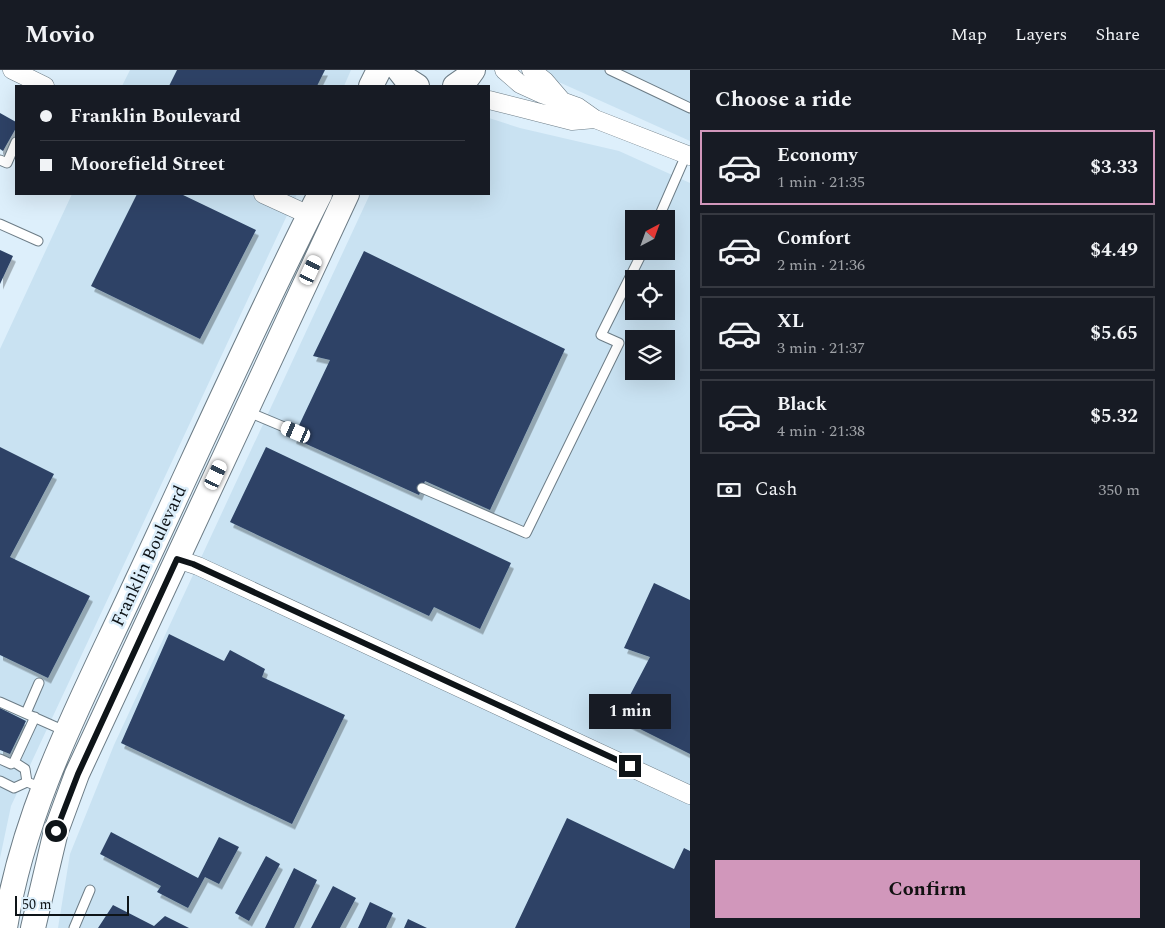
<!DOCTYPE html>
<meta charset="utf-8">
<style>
body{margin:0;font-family:Spectral,serif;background:#20242c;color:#f1f3f6;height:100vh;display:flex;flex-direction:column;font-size:19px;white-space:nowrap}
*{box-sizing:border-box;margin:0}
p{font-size:16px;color:#9ea1a6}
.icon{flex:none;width:28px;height:28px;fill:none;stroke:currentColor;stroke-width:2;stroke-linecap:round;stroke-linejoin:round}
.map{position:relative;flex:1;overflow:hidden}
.details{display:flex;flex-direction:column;background:#171b24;width:475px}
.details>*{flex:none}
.guide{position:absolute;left:15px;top:15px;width:475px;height:110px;border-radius:0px;box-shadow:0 5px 20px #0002;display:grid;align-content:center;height:110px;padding:0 25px;background:#171b24}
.needle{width:32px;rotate:41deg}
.buttons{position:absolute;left:625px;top:140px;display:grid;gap:10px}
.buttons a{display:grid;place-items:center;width:50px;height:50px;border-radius:0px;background:#171b24;box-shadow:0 5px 20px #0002;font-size:25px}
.scale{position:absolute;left:15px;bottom:12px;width:114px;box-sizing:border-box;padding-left:5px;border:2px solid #0e1418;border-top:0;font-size:14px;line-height:18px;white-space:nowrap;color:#0e1418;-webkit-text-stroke:4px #ddeffb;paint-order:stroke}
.end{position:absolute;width:22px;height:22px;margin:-11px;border:6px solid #0e1418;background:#fff;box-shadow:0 0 0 2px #fff}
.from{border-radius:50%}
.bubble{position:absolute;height:35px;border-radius:0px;background:#171b24;box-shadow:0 5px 20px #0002;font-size:16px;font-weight:700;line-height:35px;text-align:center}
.car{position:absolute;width:15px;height:30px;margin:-15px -8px;border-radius:6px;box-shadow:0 0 4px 1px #0007;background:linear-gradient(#fff 24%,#345 0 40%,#fff 0 76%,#345 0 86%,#fff 0)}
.guide b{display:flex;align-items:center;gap:18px;height:48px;font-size:19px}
.guide b+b{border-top:1px solid #363941}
.guide i{width:12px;height:12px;background:#f1f3f6}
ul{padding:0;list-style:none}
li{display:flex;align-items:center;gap:15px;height:75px;margin:0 10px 8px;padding:0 15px;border:2px solid #363941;border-radius:0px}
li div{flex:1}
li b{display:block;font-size:19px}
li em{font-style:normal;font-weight:700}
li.active{border-color:#d197bb}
li>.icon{width:45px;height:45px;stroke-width:1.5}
h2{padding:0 25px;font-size:22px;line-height:60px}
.pay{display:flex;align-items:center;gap:12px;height:55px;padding:0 25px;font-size:19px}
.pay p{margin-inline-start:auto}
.action{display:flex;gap:10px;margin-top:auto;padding:10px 25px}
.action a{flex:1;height:58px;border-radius:0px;background:#d197bb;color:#111;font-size:20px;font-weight:700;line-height:58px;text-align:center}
header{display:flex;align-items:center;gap:30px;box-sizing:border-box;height:70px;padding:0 25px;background:#171b24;border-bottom:1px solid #363941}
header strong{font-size:24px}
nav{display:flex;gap:28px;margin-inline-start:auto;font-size:18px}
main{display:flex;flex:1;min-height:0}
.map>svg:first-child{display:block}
</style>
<header>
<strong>Movio</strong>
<nav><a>Map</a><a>Layers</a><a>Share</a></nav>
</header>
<main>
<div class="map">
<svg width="690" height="858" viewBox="0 0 690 858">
<defs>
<filter id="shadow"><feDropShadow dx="3" dy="5.5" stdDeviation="0" flood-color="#0004"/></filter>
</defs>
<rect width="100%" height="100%" fill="#ddeffb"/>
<path fill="#c9e2f2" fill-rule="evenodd" d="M130,0H351L344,16H122Z
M540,0H690V71L552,9Z
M489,48L520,58L619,81L690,113V858H58L70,784L114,675L370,124H489ZM634,149H666V181H634ZM634,209H666V241H634ZM634,269H666V301H634Z
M72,124H297L11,736L0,788V279Z"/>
<path fill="#2d4366" filter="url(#shadow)" d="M177,0H325L317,16H169Z
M0,43L16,52V58L3,81L0,79Z
M137,124H181L256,160L200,269L91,216Z
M0,180L13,186L0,214Z
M364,181L565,279L490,440L425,411L419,425L293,368L330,290L313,286Z
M0,377L54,404L10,487L90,526L48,608L0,585Z
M266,377L511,493L480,559L434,537L429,546L230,452Z
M654,513L690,530V684L618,648L650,587L624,578Z
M169,564L224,591L230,580L265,599L262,607L345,645L292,754L121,673Z
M0,638L26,651L10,684L0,680Z
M567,748L674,799L684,778L690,781V858H515Z
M111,762L198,808L219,767L239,777L219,814L205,807L188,838L157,822L161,816L100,784Z
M266,786L280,794L249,851L235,843Z
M294,798L317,810L294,858H265Z
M333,816L356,828L340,858H311Z
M370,832L393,843L386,858H358Z
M113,835L154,856L165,846L189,858H98Z
M408,849L427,858H404Z"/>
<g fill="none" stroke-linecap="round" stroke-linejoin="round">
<defs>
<path id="lane" d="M610,0L690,38
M0,90L7,93L16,72
M658,149L686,85
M0,154L38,171
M246,341L296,362
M422,418L526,463L619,273L601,265L643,181
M0,632L65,661
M26,643L39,613
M0,689L11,694L14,692L35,647
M14,692L25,699L27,712L42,718
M0,711L14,718L27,712
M74,858L90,820"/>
<path id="street" d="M12,0L45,16
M504,0L520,14L542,24L578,37L595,49L690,86
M531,0L545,11L563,32
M489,30L572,51L595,49
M263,124L309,145
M177,489L198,496L690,725"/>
<path id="secondary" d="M399,0L406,9L417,16
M371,16L379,0
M455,16L468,7L473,0
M5,858C24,735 85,624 136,513C197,383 255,252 320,124
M33,858L56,761L77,704L347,124"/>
</defs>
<use href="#lane" stroke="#6c7c86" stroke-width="11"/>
<use href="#street" stroke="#6c7c86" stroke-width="19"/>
<use href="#secondary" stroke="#6c7c86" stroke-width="26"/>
<use href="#lane" stroke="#fff" stroke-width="9"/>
<use href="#street" stroke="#fff" stroke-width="18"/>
<use href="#secondary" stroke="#fff" stroke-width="24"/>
</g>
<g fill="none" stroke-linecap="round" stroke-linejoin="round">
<path stroke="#0e1418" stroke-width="6" d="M56,761L78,704L177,489L193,494L630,696"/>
</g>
<g text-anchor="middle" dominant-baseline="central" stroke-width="5" stroke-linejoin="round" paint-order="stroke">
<g font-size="18" fill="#0e1418" stroke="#ddeffb">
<text transform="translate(149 486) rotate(-65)">Franklin Boulevard</text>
</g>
</g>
</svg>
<div class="buttons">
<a><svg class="needle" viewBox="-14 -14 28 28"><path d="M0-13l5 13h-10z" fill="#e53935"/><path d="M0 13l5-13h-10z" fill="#9ea1a6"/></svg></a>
<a><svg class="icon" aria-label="locate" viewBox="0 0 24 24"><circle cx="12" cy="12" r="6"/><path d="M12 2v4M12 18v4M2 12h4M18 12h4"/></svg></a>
<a><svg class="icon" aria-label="layers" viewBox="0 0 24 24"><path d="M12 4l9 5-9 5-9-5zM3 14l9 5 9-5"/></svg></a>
</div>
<div class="scale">50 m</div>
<i class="end from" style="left:56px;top:761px"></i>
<i class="end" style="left:630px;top:696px"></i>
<div class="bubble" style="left:589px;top:624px;width:82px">1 min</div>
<i class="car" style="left:311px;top:200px;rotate:25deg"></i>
<i class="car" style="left:296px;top:362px;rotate:293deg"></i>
<i class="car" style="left:216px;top:405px;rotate:25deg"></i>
<div class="guide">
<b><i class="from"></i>Franklin Boulevard</b>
<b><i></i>Moorefield Street</b>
</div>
</div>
<section class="details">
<h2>Choose a ride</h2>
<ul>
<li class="active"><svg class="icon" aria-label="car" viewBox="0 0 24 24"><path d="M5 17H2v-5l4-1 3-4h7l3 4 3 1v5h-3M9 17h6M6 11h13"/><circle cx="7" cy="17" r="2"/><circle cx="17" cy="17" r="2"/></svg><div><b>Economy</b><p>1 min · 21:35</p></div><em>$3.33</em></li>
<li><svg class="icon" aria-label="car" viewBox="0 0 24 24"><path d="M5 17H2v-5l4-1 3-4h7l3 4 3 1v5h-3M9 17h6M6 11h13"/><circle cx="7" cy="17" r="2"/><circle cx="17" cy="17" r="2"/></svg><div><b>Comfort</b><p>2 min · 21:36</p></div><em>$4.49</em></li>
<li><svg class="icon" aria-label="car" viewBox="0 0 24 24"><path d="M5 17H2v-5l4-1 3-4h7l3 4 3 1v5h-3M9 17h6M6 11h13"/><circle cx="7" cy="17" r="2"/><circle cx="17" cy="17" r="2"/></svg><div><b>XL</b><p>3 min · 21:37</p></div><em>$5.65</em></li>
<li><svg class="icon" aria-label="car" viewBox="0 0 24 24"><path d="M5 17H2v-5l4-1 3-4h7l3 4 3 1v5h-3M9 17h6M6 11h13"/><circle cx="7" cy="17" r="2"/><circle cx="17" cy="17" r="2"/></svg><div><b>Black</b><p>4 min · 21:38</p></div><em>$5.32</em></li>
</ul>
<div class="pay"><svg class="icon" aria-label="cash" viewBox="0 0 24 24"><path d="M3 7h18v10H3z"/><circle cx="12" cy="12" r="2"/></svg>Cash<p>350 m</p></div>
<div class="action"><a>Confirm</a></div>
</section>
</main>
